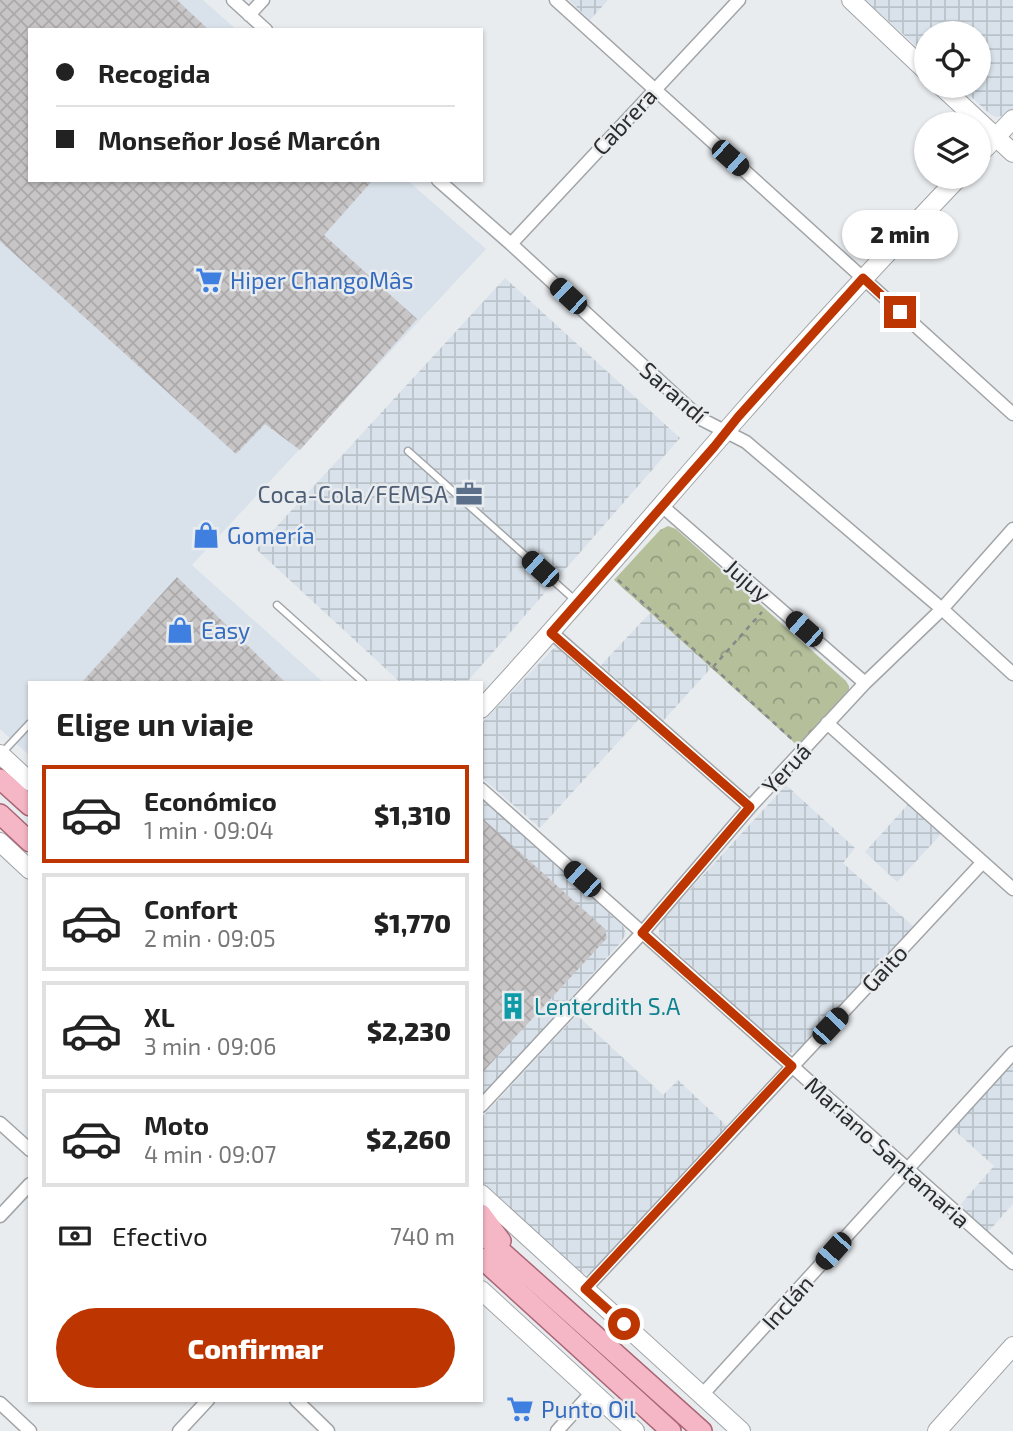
<!DOCTYPE html>
<html lang="es">
<meta charset="utf-8">
<style>
body{margin:0;font-family:"Exo 2",sans-serif;background:#f6f6f6;color:#222;height:100vh;display:flex;flex-direction:column;font-size:26px;white-space:nowrap}
*{box-sizing:border-box;margin:0}
p{font-size:23px;color:#767676}
.icon{flex:none;width:38px;height:38px;fill:none;stroke:currentColor;stroke-width:2;stroke-linecap:round;stroke-linejoin:round}
.map{position:relative;flex:1;overflow:hidden}
.drawer{position:absolute;left:28px;top:681px;width:455px;height:721px;display:flex;flex-direction:column;background:#fff;border-radius:0px;box-shadow:0 2px 5px #0004}
.drawer>*{flex:none}
.banner{position:absolute;left:28px;top:28px;width:455px;height:154px;border-radius:0px;box-shadow:0 2px 5px #0004;display:grid;align-content:center;height:154px;padding:0 28px;background:#fff}
.tools{position:absolute;left:914px;top:21px;display:grid;gap:14px}
.tools a{display:grid;place-items:center;width:77px;height:77px;border-radius:50%;background:#fff;box-shadow:0 2px 5px #0004;font-size:35px}
.end{position:absolute;width:32px;height:32px;margin:-16px;border:9px solid #bd3501;background:#fff;box-shadow:0 0 0 4px #fff}
.from{border-radius:50%}
.bubble{position:absolute;height:49px;border-radius:24px;background:#fff;box-shadow:0 2px 5px #0004;font-size:23px;font-weight:800;line-height:49px;text-align:center}
.car{position:absolute;width:21px;height:42px;margin:-21px -10px;border-radius:9px;box-shadow:0 0 5px 2px #0007;background:linear-gradient(#222 24%,#8ab4d8 0 40%,#222 0 76%,#8ab4d8 0 86%,#222 0)}
.banner b{display:flex;align-items:center;gap:24px;height:66px;font-size:26px}
.banner b+b{border-top:2px solid #e0e0e0}
.banner i{width:18px;height:18px;background:#222}
ul{padding:0;list-style:none}
li{display:flex;align-items:center;gap:21px;height:98px;margin:0 14px 10px;padding:0 14px;border:4px solid #e0e0e0;border-radius:0px}
li div{flex:1}
li b{display:block;font-size:26px}
li em{font-style:normal;font-weight:800}
li.current{border-color:#bd3501}
li>.icon{width:63px;height:63px;stroke-width:1.5}
h2{padding:0 28px;font-size:32px;line-height:84px}
.pay{display:flex;align-items:center;gap:18px;height:77px;padding:0 28px;font-size:26px}
.pay p{margin-inline-start:auto}
.action{display:flex;gap:14px;margin-top:auto;padding:14px 28px}
.action a{flex:1;height:80px;border-radius:42px;background:#bd3501;color:#fff;font-size:28px;font-weight:800;line-height:80px;text-align:center}
.map>svg:first-child{display:block}
</style>
<div class="map">
<svg width="1013" height="1431" viewBox="0 0 1013 1431">
<defs>
<pattern id="industrial-grid" width="8" height="8" patternUnits="userSpaceOnUse" patternTransform="scale(1.75)"><rect width="8" height="8" fill="#d9e2ea"/><path d="M0 4h8M4 0v8" fill="none" stroke="#bac2c9"/></pattern>
<pattern id="park-crowns" width="20" height="18" patternUnits="userSpaceOnUse" patternTransform="scale(1.75)"><rect width="20" height="18" fill="#b5c09b"/><path d="M2 6a3 3 0 1 1 6 0M12 15a3 3 0 1 1 6 0" fill="none" stroke="#939c7f"/></pattern>
<pattern id="building-cross-hatch" width="8" height="8" patternUnits="userSpaceOnUse" patternTransform="scale(1.75)"><rect width="8" height="8" fill="#c8c5c7"/><path d="M0 0l8 8M0 8l8-8" fill="none" stroke="#aca9ab"/></pattern>
</defs>
<rect width="100%" height="100%" fill="#e9ecef"/>
<path fill="#d9e2ea" d="M0,0H203L237,30H30V180H407L486,249L192,565L323,682H30V756L0,729Z"/>
<path fill="url(#industrial-grid)" d="M569,0H608L590,20Z
M865,0H1013V110L1003,116L996,117L990,114L959,86H978V33H926V55Z
M505,278L680,438L467,682H400L256,549Z
M650,613L711,668L663,721L601,665Z
M557,647L562,648L640,718L540,828L481,777V724L553,649Z
M786,785L855,848L843,863L914,927L801,1050L790,1053L783,1050L659,936V928L663,919Z
M481,798L623,926L626,934L621,942L481,1098Z
M910,802L943,832L897,882L865,852Z
M577,1015L663,1095L678,1080L728,1127L593,1273L586,1274L579,1272L481,1183V1118Z
M1013,1062V1204L988,1232L959,1206L994,1166L953,1129Z"/>
<path fill="url(#park-crowns)" d="M668,526L676,529L846,681L849,686V691L799,747L614,580L660,530Z"/>
<path fill="url(#building-cross-hatch)" d="M0,0H177L209,30H30V180H373L324,235L417,319L300,450L265,424L236,454L0,241Z
M177,577L285,682H82Z
M481,817L605,929L607,938L481,1074Z"/>
<g fill="none" stroke-linecap="round" stroke-linejoin="round">
<defs>
<path id="lane" d="M408,451L576,601
M277,605L363,682
M2,753L30,723"/>
<path id="street" d="M233,0L266,30
M556,0L1013,414
M249,15L263,0
M438,180L511,244L701,419L746,442L942,609L1013,674
M511,244L739,0
M662,506L865,683
M552,633L750,807
M827,723L1013,889
M481,789L1013,1263
M481,1106L642,933L750,807L865,683L942,609L1013,529
M0,1123L30,1150
M0,1216L30,1184
M585,1289L982,863
M702,1395L1013,1053
M296,1400L328,1431
M0,1403L30,1431
M179,1431L208,1400
M557,1431L592,1392"/>
<path id="secondary" d="M851,0L926,71
M941,86L1013,153
M978,156L1013,119
M481,709C570,613 654,513 740,415C811,334 885,255 959,177
M0,754L30,782
M0,842L30,870
M481,1194L741,1431
M481,1290L635,1431
M937,1431L1013,1346"/>
<path id="primary" d="M0,779L30,806
M0,814L30,842
M481,1214L501,1241
M481,1233L702,1431
M481,1258L671,1431"/>
</defs>
<use href="#lane" stroke="#a2a5a8" stroke-width="9"/>
<use href="#street" stroke="#a2a5a8" stroke-width="15"/>
<use href="#secondary" stroke="#a2a5a8" stroke-width="20"/>
<use href="#primary" stroke="#aa6676" stroke-width="22"/>
<path stroke="#86888a" stroke-width="2.5" stroke-dasharray="5 5" stroke-linecap="butt" d="M618,580L794,741
M713,667L762,612"/>
<use href="#lane" stroke="#fff" stroke-width="6"/>
<use href="#street" stroke="#fff" stroke-width="12"/>
<use href="#secondary" stroke="#fff" stroke-width="18"/>
<use href="#primary" stroke="#f5b6c5" stroke-width="19"/>
</g>
<g fill="none" stroke-linecap="round" stroke-linejoin="round">
<path stroke="#bd3501" stroke-width="9" d="M624,1324L585,1289L792,1066L642,933L750,807L551,633L714,447L738,417L863,278L900,312"/>
</g>
<defs>
<symbol id="supermarket-bare" viewBox="-9 -9 18 18"><path d="M-6-5.5h2.5l.6 2H6L4.5 2H-2.5L-4.4-4H-6ZM-1.5 3.2a1.3 1.3 0 1 0 .1 0ZM3 3.2a1.3 1.3 0 1 0 .1 0Z" fill="#3f7fe0" stroke="#e9ecef" stroke-width="2.5" paint-order="stroke"/></symbol>
<symbol id="office-bare" viewBox="-9 -9 18 18"><path d="M-6-3h4V-5.5h4V-3h4V5H-6ZM-1-4.5V-3h2v-1.5ZM-6 0V1H6V0Z" fill="#5c6f8a" stroke="#e9ecef" stroke-width="2.5" paint-order="stroke"/></symbol>
<symbol id="shop-bare" viewBox="-9 -9 18 18"><path d="M-5-2.5h2.3a2.7 3.5 0 0 1 5.4 0H5L5.5 6h-11ZM-1.5-2.5h3a1.5 2.3 0 0 0-3 0Z" fill="#3f7fe0" stroke="#e9ecef" stroke-width="2.5" paint-order="stroke"/></symbol>
<symbol id="building-bare" viewBox="-9 -9 18 18"><path d="M-4-6H4V6H1V3H-1V6H-4ZM-2.5-4.3h1.7v1.8h-1.7ZM.8-4.3h1.7v1.8H.8ZM-2.5-1h1.7V.8h-1.7ZM.8-1h1.7V.8H.8Z" fill="#0f9aa8" stroke="#e9ecef" stroke-width="2.5" paint-order="stroke"/></symbol>
</defs>
<g fill-rule="evenodd">
<use href="#supermarket-bare" x="190" y="261" width="38" height="38"/>
<use href="#office-bare" x="450" y="475" width="38" height="38"/>
<use href="#shop-bare" x="187" y="516" width="38" height="38"/>
<use href="#shop-bare" x="161" y="611" width="38" height="38"/>
<use href="#building-bare" x="494" y="987" width="38" height="38"/>
<use href="#supermarket-bare" x="501" y="1390" width="38" height="38"/>
</g>
<g text-anchor="middle" dominant-baseline="central" stroke-width="5" stroke-linejoin="round" paint-order="stroke">
<g font-size="23" fill="#2b2c2d" stroke="#e9ecef">
<text transform="translate(624 121) rotate(-47)">Cabrera</text>
<text transform="translate(674 392) rotate(41)">Sarandí</text>
<text transform="translate(748 580) rotate(41)">Jujuy</text>
<text transform="translate(786 768) rotate(-47)">Yeruá</text>
<text transform="translate(884 968) rotate(-47)">Gaito</text>
<text transform="translate(888 1152) rotate(42)">Mariano Santamaria</text>
<text transform="translate(787 1302) rotate(-48)">Inclán</text>
</g>
<g font-size="23" fill="#366cbe" stroke="#e9ecef" text-anchor="start">
<text x="230" y="280">Hiper ChangoMâs</text>
<text x="227" y="535">Gomería</text>
<text x="201" y="630">Easy</text>
<text x="541" y="1409">Punto Oil</text>
</g>
<g font-size="23" fill="#4e5e75" stroke="#e9ecef" text-anchor="end">
<text x="448" y="494">Coca-Cola/FEMSA</text>
</g>
<g font-size="23" fill="#0d838f" stroke="#e9ecef" text-anchor="start">
<text x="534" y="1006">Lenterdith S.A</text>
</g>
</g>
</svg>
<div class="tools">
<a><svg class="icon" aria-label="locate" viewBox="0 0 24 24"><circle cx="12" cy="12" r="6"/><path d="M12 2v4M12 18v4M2 12h4M18 12h4"/></svg></a>
<a><svg class="icon" aria-label="layers" viewBox="0 0 24 24"><path d="M12 4l9 5-9 5-9-5zM3 14l9 5 9-5"/></svg></a>
</div>
<i class="end from" style="left:624px;top:1324px"></i>
<i class="end" style="left:900px;top:312px"></i>
<div class="bubble" style="left:842px;top:210px;width:116px">2 min</div>
<i class="car" style="left:730px;top:158px;rotate:132deg"></i>
<i class="car" style="left:568px;top:296px;rotate:313deg"></i>
<i class="car" style="left:540px;top:569px;rotate:312deg"></i>
<i class="car" style="left:804px;top:629px;rotate:311deg"></i>
<i class="car" style="left:582px;top:879px;rotate:312deg"></i>
<i class="car" style="left:830px;top:1026px;rotate:43deg"></i>
<i class="car" style="left:833px;top:1251px;rotate:222deg"></i>
<div class="banner">
<b><i class="from"></i>Recogida</b>
<b><i></i>Monseñor José Marcón</b>
</div>
<section class="drawer">
<h2>Elige un viaje</h2>
<ul>
<li class="current"><svg class="icon" aria-label="car" viewBox="0 0 24 24"><path d="M5 17H2v-5l4-1 3-4h7l3 4 3 1v5h-3M9 17h6M6 11h13"/><circle cx="7" cy="17" r="2"/><circle cx="17" cy="17" r="2"/></svg><div><b>Económico</b><p>1 min · 09:04</p></div><em>$1,310</em></li>
<li><svg class="icon" aria-label="car" viewBox="0 0 24 24"><path d="M5 17H2v-5l4-1 3-4h7l3 4 3 1v5h-3M9 17h6M6 11h13"/><circle cx="7" cy="17" r="2"/><circle cx="17" cy="17" r="2"/></svg><div><b>Confort</b><p>2 min · 09:05</p></div><em>$1,770</em></li>
<li><svg class="icon" aria-label="car" viewBox="0 0 24 24"><path d="M5 17H2v-5l4-1 3-4h7l3 4 3 1v5h-3M9 17h6M6 11h13"/><circle cx="7" cy="17" r="2"/><circle cx="17" cy="17" r="2"/></svg><div><b>XL</b><p>3 min · 09:06</p></div><em>$2,230</em></li>
<li><svg class="icon" aria-label="car" viewBox="0 0 24 24"><path d="M5 17H2v-5l4-1 3-4h7l3 4 3 1v5h-3M9 17h6M6 11h13"/><circle cx="7" cy="17" r="2"/><circle cx="17" cy="17" r="2"/></svg><div><b>Moto</b><p>4 min · 09:07</p></div><em>$2,260</em></li>
</ul>
<div class="pay"><svg class="icon" aria-label="cash" viewBox="0 0 24 24"><path d="M3 7h18v10H3z"/><circle cx="12" cy="12" r="2"/></svg>Efectivo<p>740 m</p></div>
<div class="action"><a>Confirmar</a></div>
</section>
</div>
